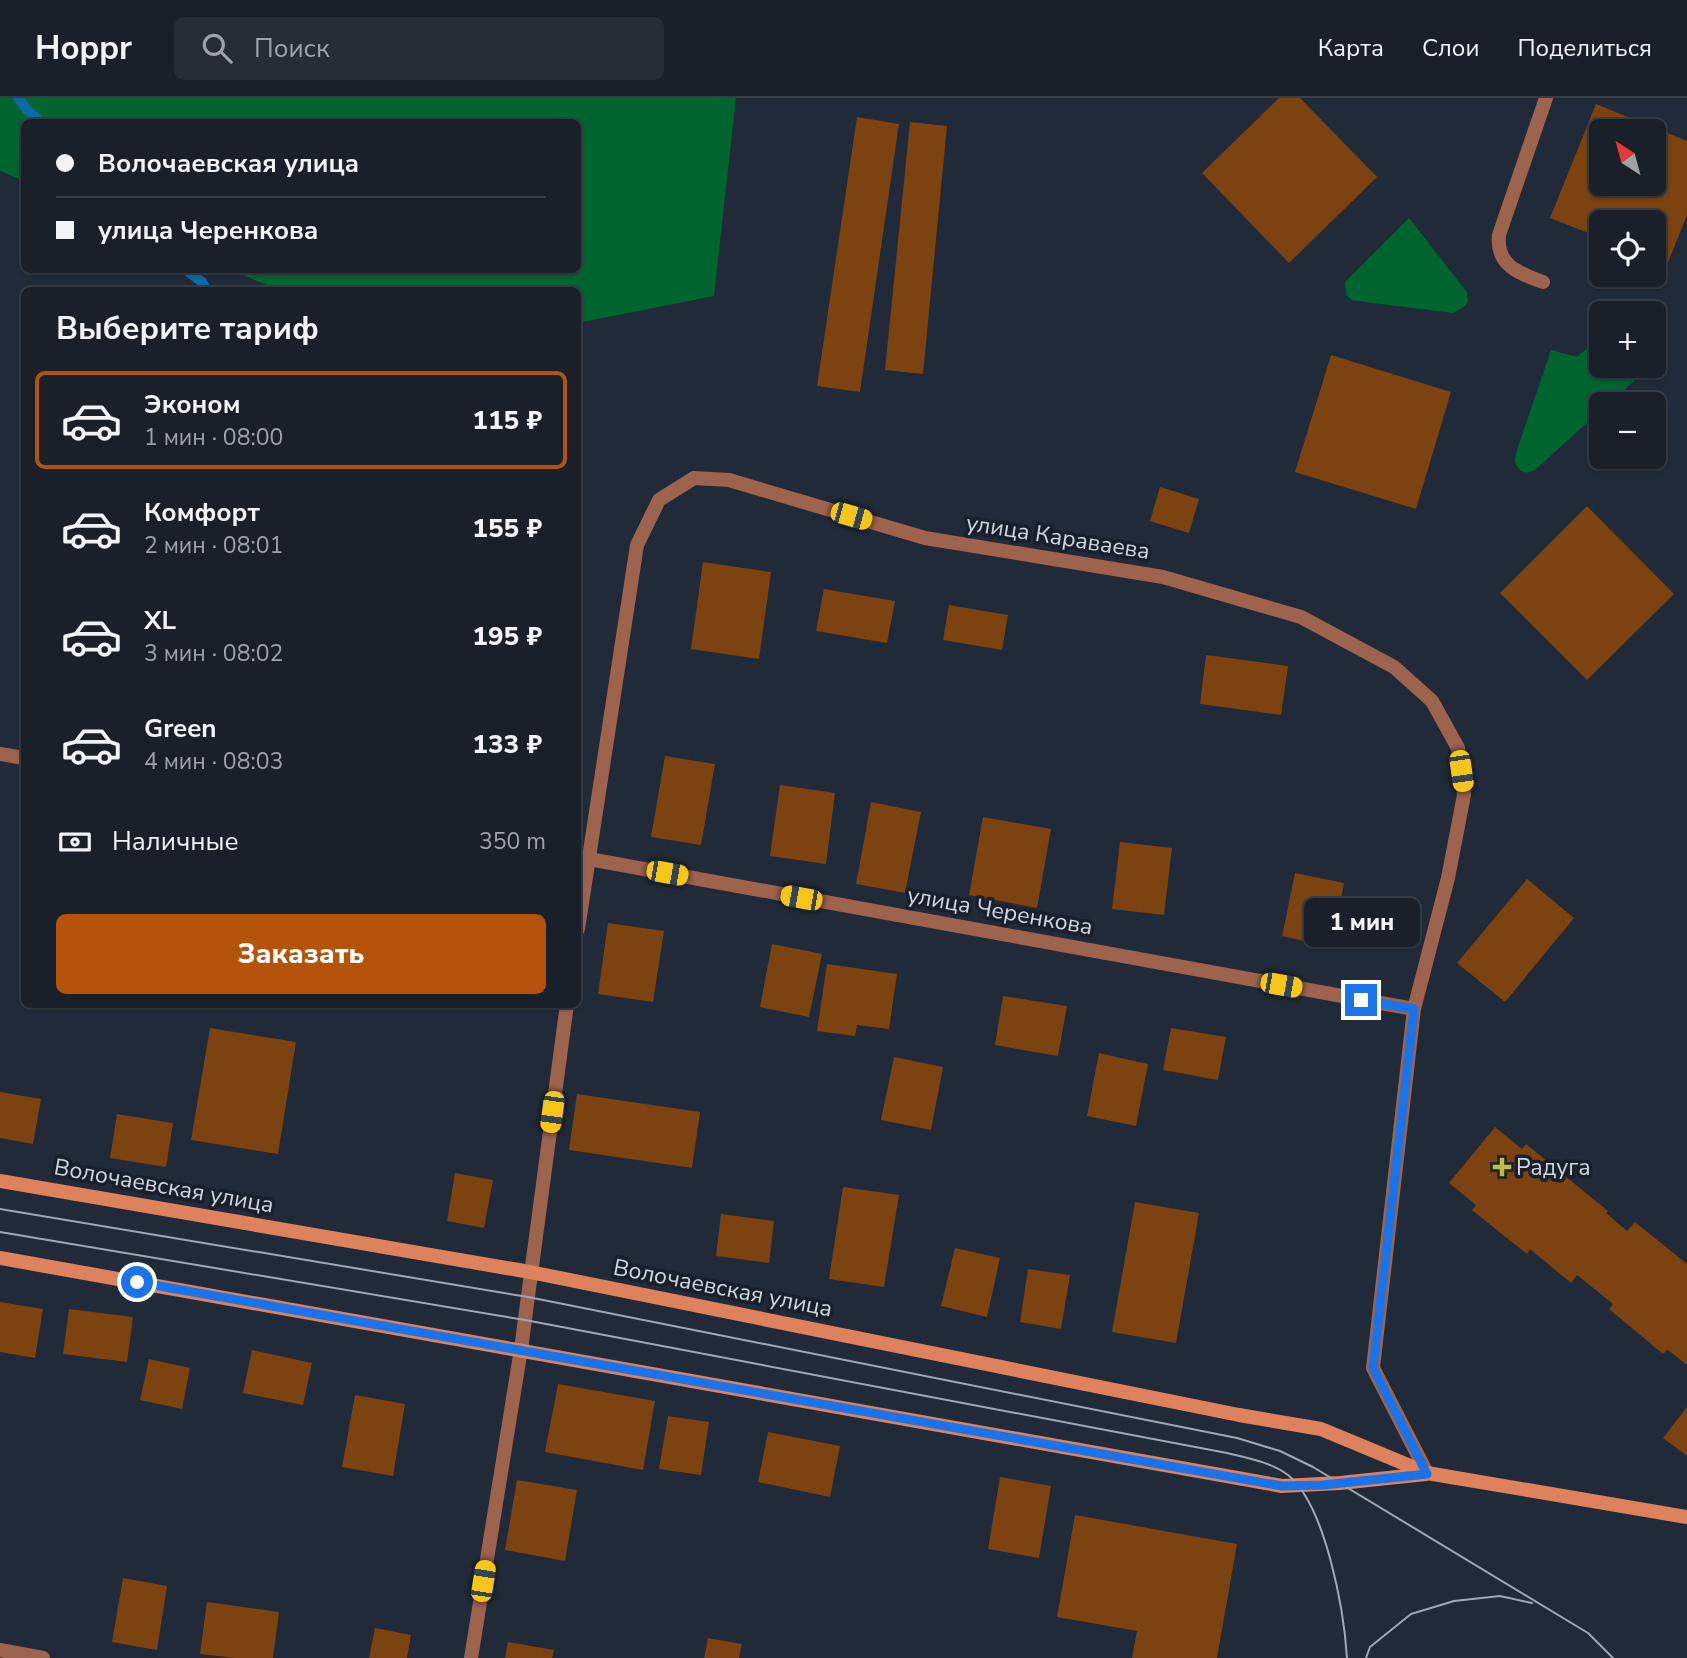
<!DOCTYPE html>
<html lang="ru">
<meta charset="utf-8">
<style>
body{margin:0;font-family:"Nunito Sans",sans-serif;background:#262d36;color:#f1f3f6;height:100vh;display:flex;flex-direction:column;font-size:26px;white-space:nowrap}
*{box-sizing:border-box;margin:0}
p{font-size:23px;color:#9fa3a8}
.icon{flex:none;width:38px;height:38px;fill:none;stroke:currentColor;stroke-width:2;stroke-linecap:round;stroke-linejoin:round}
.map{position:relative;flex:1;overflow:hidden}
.details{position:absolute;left:21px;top:189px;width:560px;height:721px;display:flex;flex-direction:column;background:#19202a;border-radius:10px;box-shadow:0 2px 5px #0004,0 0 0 2px #373e47}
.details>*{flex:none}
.banner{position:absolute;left:21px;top:21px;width:560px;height:154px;border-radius:10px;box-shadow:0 2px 5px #0004,0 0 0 2px #373e47;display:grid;align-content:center;height:154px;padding:0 35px;background:#19202a}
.needle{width:46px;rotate:324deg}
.controls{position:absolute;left:1589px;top:21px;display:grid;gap:14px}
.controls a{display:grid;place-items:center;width:77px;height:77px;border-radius:10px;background:#19202a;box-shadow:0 2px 5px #0004,0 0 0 2px #373e47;font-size:35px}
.end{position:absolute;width:32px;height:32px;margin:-16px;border:9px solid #1a73e8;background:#fff;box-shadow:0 0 0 4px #fff}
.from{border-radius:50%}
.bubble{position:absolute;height:49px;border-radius:10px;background:#19202a;box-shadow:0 2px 5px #0004,0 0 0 2px #373e47;font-size:23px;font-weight:800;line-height:49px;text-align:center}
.car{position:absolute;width:21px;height:42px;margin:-21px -10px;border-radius:9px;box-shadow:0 0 5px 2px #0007;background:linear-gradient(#f5c518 24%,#345 0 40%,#f5c518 0 76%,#345 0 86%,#f5c518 0)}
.banner b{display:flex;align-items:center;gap:24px;height:66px;font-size:26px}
.banner b+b{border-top:2px solid #373e47}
.banner i{width:18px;height:18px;background:#f1f3f6}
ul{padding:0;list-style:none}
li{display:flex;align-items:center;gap:21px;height:98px;margin:0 14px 10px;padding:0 21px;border:4px solid transparent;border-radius:10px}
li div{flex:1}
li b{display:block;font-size:26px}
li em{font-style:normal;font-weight:800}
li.on{border-color:#b45309}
li>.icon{width:63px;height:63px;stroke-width:1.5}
h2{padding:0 35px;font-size:32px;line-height:84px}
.pay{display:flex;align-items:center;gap:18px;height:77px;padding:0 35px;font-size:26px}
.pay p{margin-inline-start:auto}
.button{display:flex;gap:14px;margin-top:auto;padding:14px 35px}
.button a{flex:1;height:80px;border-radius:10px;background:#b45309;color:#fff;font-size:28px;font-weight:800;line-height:80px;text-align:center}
header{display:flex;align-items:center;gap:42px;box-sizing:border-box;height:98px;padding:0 35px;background:#19202a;border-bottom:2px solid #373e47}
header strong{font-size:33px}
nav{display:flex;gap:38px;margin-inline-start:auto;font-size:24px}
.search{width:490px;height:63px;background:#262d36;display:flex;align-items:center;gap:18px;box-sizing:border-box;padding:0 24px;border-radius:10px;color:#9fa3a8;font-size:26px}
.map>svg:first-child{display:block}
</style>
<header>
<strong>Hoppr</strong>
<div class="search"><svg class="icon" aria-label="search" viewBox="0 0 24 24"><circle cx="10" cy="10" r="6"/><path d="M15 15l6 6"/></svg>Поиск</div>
<nav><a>Карта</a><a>Слои</a><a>Поделиться</a></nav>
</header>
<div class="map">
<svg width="1687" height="1560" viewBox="0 0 1687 1560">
<rect width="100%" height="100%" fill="#212a38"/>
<path fill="#01652f" d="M0,0H736L714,198L578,225V192H279L230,172H578V24H24V83L0,73Z
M1409,120L1467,194L1468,202L1465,208L1453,215L1365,204L1352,202L1346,197L1345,184Z
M1596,232L1601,234V268H1651L1608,306H1601V312L1535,372C1525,377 1519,374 1515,364L1516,355L1551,252L1577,259L1591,247Z"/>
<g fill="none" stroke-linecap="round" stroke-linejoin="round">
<path stroke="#0b6aa7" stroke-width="10" d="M18,0L27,12L41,24
M186,172L202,184L207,192"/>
</g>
<path fill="#7c420f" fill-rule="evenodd" d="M1279,0H1300L1377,79L1289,165L1202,75Z
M1596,6L1687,43V117L1667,167L1654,161V124H1601V140L1550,120ZM1601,33H1654V86H1601Z
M857,19L899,26L860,294L817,288Z
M910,24L947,28L923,276L885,272Z
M1331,257L1451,294L1416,411L1295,374Z
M1160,389L1199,401L1189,435L1150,423Z
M1587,408L1674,496L1587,582L1500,495Z
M703,464L771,474L759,561L691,551Z
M824,491L895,503L887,545L816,533Z
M949,507L1008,517L1002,552L943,542Z
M1206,557L1288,568L1281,617L1200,606Z
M665,658L715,666L701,747L651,739Z
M780,687L835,695L826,766L770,758Z
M871,704L921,714L905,795L856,786Z
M983,719L1051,731L1037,810L969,797Z
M1120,744L1172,750L1164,817L1112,811Z
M1295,775L1344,785L1331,849L1282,838Z
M1527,781L1574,820L1505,904L1457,865Z
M608,825L664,833L653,904L598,896Z
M772,846L822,856L809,919L760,909Z
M827,866L897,876L889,931L857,927L855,938L817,933Z
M1003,898L1067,908L1058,958L995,947Z
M210,930L296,944L278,1056L191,1042Z
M1171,930L1226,939L1218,982L1163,972Z
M1099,955L1148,966L1136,1028L1087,1018Z
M894,959L943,969L931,1032L881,1022Z
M0,994L41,1001L33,1046L0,1040Z
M577,996L700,1014L692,1070L569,1052Z
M117,1016L173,1025L166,1069L110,1060Z
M1495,1029L1522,1051L1526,1046L1608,1113L1606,1115L1627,1133L1635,1124L1687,1166V1267L1667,1251L1663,1256L1609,1211L1613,1206L1577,1177L1571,1185L1530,1151L1527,1156L1472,1112L1476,1107L1449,1085Z
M455,1075L493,1082L484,1130L447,1123Z
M843,1089L899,1097L884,1189L829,1181Z
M1135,1104L1199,1115L1176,1245L1112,1234Z
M721,1116L774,1123L769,1165L716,1158Z
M955,1150L1000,1160L987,1219L941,1208Z
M1028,1171L1070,1177L1061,1231L1020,1224Z
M0,1204L43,1211L35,1260L0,1254Z
M69,1211L133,1219L127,1264L63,1256Z
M252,1252L312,1265L303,1307L243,1295Z
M149,1261L190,1270L182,1311L140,1302Z
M558,1286L655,1303L643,1372L545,1354Z
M355,1297L405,1306L393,1378L342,1369Z
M1687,1309V1358L1663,1340Z
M668,1318L709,1324L701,1377L659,1371Z
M768,1334L840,1348L830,1399L758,1384Z
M1000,1379L1051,1388L1039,1460L988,1451Z
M517,1382L577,1392L565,1463L505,1452Z
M1075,1417L1237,1446L1217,1560H1132L1137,1533L1057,1519Z
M123,1480L167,1488L157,1552L112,1544Z
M207,1504L279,1514L273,1560H235L200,1556Z
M375,1530L411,1537L407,1560H369Z
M708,1540L742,1546L739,1560H704Z
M508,1544L554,1552L552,1560H505Z"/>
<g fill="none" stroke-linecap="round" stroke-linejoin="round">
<path stroke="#9d634c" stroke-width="14" d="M1543,184C1519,175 1496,168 1499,137L1546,0"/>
<path stroke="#9d634c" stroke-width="14" d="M0,656L24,660
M578,759L1414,911
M578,831L637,447L659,402L694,380L729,382L925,440L1163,479L1301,519L1394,569L1432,603L1458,650L1464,697L1448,780L1414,911L1373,1270L1427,1375
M0,1552L43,1560
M471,1560L521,1251L567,906"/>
<path stroke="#de815d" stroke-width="14" d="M0,1083L530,1174L1239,1317L1321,1331L1427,1375L1687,1419
M0,1160L1282,1388L1340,1385L1426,1376"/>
<path stroke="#a1a7b2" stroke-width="2" d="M0,1111L528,1199L1237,1340L1280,1353L1313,1369L1588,1535L1613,1560
M0,1134L525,1222L1227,1355C1247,1360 1271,1364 1288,1377C1326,1408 1344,1513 1347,1560
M1366,1560L1370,1549L1411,1516L1454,1503L1500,1498L1532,1505"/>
</g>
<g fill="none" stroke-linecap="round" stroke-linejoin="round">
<path stroke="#1a73e8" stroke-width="9" d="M137,1184L1282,1388L1323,1387L1427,1376L1373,1270L1414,911L1361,902"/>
</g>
<path fill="#c0be41" stroke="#18202d" stroke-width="2.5" d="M1498.5 1058.5h7v7h7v7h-7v7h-7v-7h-7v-7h7z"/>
<g text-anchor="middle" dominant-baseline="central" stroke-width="7" stroke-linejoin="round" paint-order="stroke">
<g font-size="23" fill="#d0d6df" stroke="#18202d">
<text transform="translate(1058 439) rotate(9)">улица Караваева</text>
<text transform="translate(1000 813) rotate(10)">улица Черенкова</text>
<text transform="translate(164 1088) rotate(10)">Волочаевская улица</text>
<text transform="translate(723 1190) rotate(11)">Волочаевская улица</text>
</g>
<g font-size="23" fill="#d0d6df" stroke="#18202d" text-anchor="start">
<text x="1516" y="1069">Радуга</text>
</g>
</g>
</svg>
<div class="controls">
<a><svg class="needle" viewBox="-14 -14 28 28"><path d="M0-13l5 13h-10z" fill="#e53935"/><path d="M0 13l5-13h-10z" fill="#9fa3a8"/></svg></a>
<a><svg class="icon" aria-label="locate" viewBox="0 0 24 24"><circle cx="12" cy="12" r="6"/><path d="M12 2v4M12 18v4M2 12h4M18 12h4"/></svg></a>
<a>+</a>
<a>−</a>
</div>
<i class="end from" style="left:137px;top:1184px"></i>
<i class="end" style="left:1361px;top:902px"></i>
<div class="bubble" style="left:1304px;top:800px;width:116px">1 мин</div>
<i class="car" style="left:851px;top:418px;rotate:106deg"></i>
<i class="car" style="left:1461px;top:673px;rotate:172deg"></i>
<i class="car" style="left:667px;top:775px;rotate:100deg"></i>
<i class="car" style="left:801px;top:800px;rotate:280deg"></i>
<i class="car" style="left:1281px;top:887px;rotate:100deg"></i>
<i class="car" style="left:552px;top:1014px;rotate:188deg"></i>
<i class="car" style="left:483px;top:1483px;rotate:9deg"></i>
<div class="banner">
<b><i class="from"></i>Волочаевская улица</b>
<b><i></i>улица Черенкова</b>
</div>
<section class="details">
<h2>Выберите тариф</h2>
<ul>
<li class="on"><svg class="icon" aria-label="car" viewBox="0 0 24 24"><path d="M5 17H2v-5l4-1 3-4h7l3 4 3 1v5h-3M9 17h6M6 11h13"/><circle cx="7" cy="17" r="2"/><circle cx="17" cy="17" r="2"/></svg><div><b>Эконом</b><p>1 мин · 08:00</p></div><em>115 ₽</em></li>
<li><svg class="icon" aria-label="car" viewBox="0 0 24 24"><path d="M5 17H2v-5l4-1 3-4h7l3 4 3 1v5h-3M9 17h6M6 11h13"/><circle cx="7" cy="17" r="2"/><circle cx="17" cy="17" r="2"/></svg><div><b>Комфорт</b><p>2 мин · 08:01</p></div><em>155 ₽</em></li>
<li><svg class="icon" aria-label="car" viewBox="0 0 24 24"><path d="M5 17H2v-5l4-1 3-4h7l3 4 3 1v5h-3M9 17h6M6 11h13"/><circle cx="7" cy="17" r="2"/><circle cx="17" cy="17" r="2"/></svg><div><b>XL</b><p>3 мин · 08:02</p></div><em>195 ₽</em></li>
<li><svg class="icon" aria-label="car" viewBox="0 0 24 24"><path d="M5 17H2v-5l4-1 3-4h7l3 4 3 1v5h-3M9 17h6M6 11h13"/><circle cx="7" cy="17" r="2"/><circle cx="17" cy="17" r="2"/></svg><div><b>Green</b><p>4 мин · 08:03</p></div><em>133 ₽</em></li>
</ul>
<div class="pay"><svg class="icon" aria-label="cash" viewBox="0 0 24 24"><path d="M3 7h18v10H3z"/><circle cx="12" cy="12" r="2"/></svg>Наличные<p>350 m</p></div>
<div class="button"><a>Заказать</a></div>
</section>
</div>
